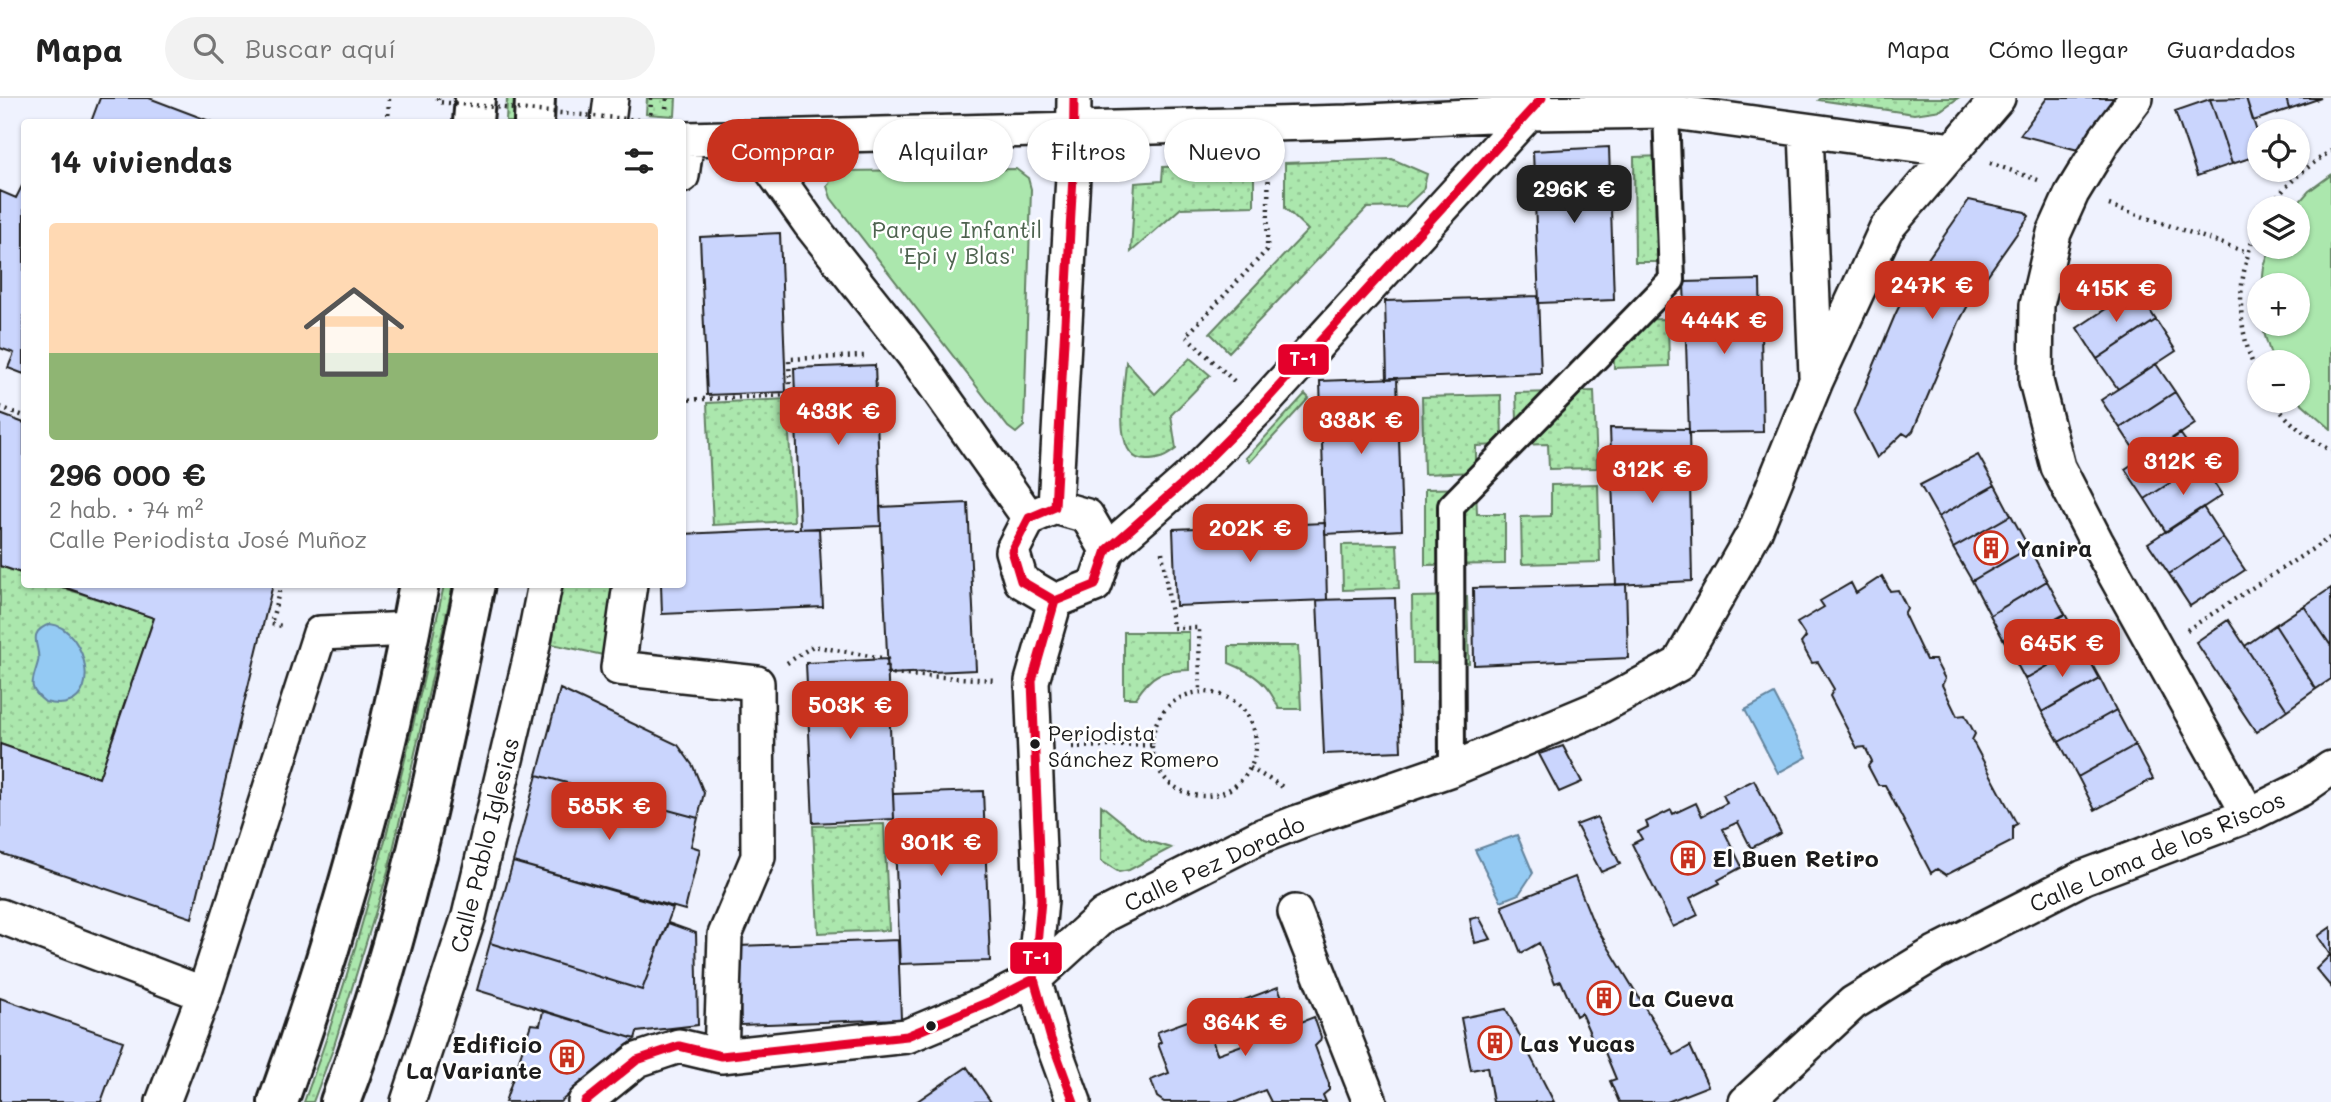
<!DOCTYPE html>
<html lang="es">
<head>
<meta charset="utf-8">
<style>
	:root { --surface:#fff; --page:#f2f2f2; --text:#222; --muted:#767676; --line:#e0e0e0; --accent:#c8321e }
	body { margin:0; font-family:Mali,sans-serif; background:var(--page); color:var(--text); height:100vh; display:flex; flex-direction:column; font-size:26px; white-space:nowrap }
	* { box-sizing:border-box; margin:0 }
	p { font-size:23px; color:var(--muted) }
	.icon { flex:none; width:38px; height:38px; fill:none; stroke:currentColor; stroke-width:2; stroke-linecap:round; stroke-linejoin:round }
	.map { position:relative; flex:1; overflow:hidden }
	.sheet { position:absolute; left:21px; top:21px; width:665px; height:469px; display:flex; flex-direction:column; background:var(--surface); border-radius:7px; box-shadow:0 2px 5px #0004 }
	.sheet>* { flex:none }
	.top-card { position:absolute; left:707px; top:21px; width:665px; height:63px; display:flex; gap:14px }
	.fabs { position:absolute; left:2247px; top:21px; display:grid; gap:14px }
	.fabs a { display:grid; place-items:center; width:63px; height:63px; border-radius:50%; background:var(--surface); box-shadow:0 2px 5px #0004; font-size:35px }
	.price { position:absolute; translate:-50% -60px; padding:0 16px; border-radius:14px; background:var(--accent); color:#fff; font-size:23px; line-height:46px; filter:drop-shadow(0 2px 4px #0008) }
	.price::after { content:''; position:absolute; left:50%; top:42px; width:21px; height:16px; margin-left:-10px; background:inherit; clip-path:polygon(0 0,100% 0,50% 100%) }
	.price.on { background:#222; color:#fff }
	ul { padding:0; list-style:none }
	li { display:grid; align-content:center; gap:14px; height:371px; padding:0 28px }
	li+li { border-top:2px solid var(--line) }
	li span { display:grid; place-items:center; height:217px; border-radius:7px; color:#555 }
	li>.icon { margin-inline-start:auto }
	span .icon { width:126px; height:126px; fill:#fffc; stroke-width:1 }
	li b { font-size:30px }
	h2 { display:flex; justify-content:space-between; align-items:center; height:84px; padding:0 28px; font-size:30px }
	.chip { padding:0 24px; border-radius:32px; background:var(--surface); box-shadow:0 2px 5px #0004; font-size:24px; line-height:63px }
	.chip.on { background:var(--accent); color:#fff }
	header { display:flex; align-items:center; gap:42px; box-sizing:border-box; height:98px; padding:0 35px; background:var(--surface); border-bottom:2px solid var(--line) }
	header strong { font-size:33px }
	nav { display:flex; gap:38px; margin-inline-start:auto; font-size:24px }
	.search { width:490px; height:63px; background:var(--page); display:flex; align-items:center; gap:18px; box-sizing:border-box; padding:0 24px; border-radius:38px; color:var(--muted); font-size:26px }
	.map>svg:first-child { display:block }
	.grass { fill:url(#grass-dots); stroke:#648264; stroke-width:2 }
	.park { fill:#abe7ad; stroke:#648264; stroke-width:2 }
	.water { fill:#94caf3; stroke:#64849d; stroke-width:2 }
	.building { fill:#cad5fd; stroke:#1c1c1c; stroke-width:2 }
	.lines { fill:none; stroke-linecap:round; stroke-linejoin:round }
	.pedestrian-casing { stroke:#1c1c1c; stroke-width:30 }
	.minor-casing { stroke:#1c1c1c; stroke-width:38 }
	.primary-casing { stroke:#1c1c1c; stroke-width:44 }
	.path { stroke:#1c1c1c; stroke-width:4.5; stroke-dasharray:2 5; stroke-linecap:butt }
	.pedestrian { stroke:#fff; stroke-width:24 }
	.minor { stroke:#fff; stroke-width:33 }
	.primary { stroke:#fff; stroke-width:38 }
	.path-bridge { stroke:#1c1c1c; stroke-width:4.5; stroke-dasharray:2 5; stroke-linecap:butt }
	.bus-1-casing { stroke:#fff; stroke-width:14 }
	.bus-1 { stroke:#e4002b; stroke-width:9 }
	.bus-dot { fill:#1c1c1c; stroke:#fff; stroke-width:2.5 }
	.labels { text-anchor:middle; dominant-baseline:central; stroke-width:5; stroke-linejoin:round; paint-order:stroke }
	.bus-label { font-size:21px; fill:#1c1c1c; stroke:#fff; text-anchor:start }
	.park-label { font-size:23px; fill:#4e634f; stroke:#fff }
	.poi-label { font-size:23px; font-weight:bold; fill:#1c1c1c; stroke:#fff; text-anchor:start }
	.street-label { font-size:23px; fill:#1c1c1c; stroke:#fff }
	.line-badge { stroke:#fff; stroke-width:2.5 }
	.badge-label { font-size:19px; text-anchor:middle; font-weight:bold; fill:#fff }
</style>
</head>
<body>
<header>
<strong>Mapa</strong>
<div class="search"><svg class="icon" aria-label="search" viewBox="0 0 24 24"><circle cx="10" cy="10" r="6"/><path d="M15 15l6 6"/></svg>Buscar aquí</div>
<nav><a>Mapa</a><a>Cómo llegar</a><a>Guardados</a></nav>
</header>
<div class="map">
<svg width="2331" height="1004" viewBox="0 0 2331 1004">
	<defs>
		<pattern id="grass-dots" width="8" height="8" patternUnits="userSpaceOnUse" patternTransform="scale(1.75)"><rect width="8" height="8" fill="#abe7ad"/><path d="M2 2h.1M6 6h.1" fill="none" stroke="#93c694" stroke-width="1.8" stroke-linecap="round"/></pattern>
	</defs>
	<rect width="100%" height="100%" fill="#eff2fe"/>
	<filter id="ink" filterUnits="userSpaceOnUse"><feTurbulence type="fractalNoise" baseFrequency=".0143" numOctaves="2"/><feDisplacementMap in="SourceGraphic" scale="14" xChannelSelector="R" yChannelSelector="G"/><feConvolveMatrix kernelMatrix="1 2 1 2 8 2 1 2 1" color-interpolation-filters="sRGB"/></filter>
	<g filter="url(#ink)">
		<path class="grass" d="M 507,0 L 515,0 L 513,24 L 506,24 Z
			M 647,0 L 676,0 L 675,18 L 646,16 Z
			M 1821,0 L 1958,0 L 1941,12 L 1914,16 L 1819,2 Z
			M 1663,58 L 1664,164 L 1635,164 L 1634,59 Z
			M 1392,61 L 1427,76 L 1423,92 L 1405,109 L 1367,110 L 1229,254 L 1210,235 L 1308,132 L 1285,110 L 1285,65 Z
			M 1254,65 L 1254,108 L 1181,110 L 1131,154 L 1135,85 L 1162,83 L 1163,69 Z
			M 1668,221 L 1669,268 L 1614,270 L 1613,222 Z
			M 1190,260 L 1210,277 L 1171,317 L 1176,351 C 1166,359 1159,362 1146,362 C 1110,362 1125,287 1126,264 L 1155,296 Z
			M 1594,293 L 1597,370 L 1549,371 L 1548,346 L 1518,347 L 1516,295 Z
			M 1305,296 L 1309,300 L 1250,364 L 1246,360 Z
			M 1501,297 L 1502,347 L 1476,348 L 1476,374 L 1424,376 L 1422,299 Z
			M 787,301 L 794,423 L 713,427 L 707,305 Z
			M 1598,386 L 1600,464 L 1522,466 L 1521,419 L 1551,418 L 1551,387 Z
			M 1476,390 L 1477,416 L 1505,416 L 1505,466 L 1425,467 L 1425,391 Z
			M 1397,446 L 1399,490 L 1343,492 L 1342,447 Z
			M 0,468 L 24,476 L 24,486 L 55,487 L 154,520 L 99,680 L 0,646 Z
			M 444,487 L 453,487 L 388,774 L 333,951 L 313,1004 L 304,1004 C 366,836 407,662 444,487 Z
			M 560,487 L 612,487 L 603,557 L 552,546 Z
			M 1467,498 L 1469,565 L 1413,565 L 1412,499 Z
			M 1124,534 L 1189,534 L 1189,572 C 1160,573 1152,575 1136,600 L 1124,600 Z
			M 1229,548 L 1298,548 L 1301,611 L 1279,611 C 1269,586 1254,575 1229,565 Z
			M 1101,707 L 1144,742 L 1171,750 L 1129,772 L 1119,774 L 1101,763 Z
			M 884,726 L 889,832 L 818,835 L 813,728 Z"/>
		<path class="park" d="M 1016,71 L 1028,80 L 1031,91 L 1024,328 L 1016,335 L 1008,329 L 831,100 L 827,88 L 834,76 L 841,73 Z
			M 2331,77 L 2331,331 L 2298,302 L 2298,264 L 2273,264 L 2262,228 L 2262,226 L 2298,226 L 2298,187 L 2262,187 L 2264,169 L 2271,149 L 2298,149 L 2298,110 L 2294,110 L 2309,93 Z"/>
		<path class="water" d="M 50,526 C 88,529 108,620 45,604 C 26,589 33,583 38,564 C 42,550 24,535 50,526 Z
			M 1774,596 L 1807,659 L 1778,675 L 1745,612 Z
			M 1517,737 L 1533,775 L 1519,796 L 1501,803 L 1475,752 Z"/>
		<path class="building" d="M 100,0 L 149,0 L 212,24 L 91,24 Z
			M 2047,0 L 2122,0 L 2082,53 L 2020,37 Z
			M 2246,0 L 2286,0 L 2289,11 L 2253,23 Z
			M 2246,0 L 2259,40 L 2259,57 L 2232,66 L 2210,1 Z
			M 2286,0 L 2321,0 L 2289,11 Z
			M 2210,1 L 2232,66 L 2197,78 L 2175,13 Z
			M 1609,49 L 1614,202 L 1539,205 L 1533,53 Z
			M 22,88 L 24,89 L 24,276 L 8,270 L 14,255 L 0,250 L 0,93 L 16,100 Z
			M 1969,102 L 2025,114 L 2029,118 L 1973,198 L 1959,224 L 1913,333 L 1908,338 L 1903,335 L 1877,360 L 1854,315 L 1895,217 L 1909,188 Z
			M 780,135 L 786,294 L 707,297 L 700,139 Z
			M 1760,182 L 1763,334 L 1689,335 L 1684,184 Z
			M 2136,191 L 2156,222 L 2097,261 L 2077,230 Z
			M 1538,198 L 1541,275 L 1387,281 L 1385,203 Z
			M 2156,222 L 2176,253 L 2118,291 L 2097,261 Z
			M 2156,266 L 2175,294 L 2120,330 L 2101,302 Z
			M 875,267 L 881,428 L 800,431 L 794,270 Z
			M 1397,280 L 1402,432 L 1325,436 L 1320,283 Z
			M 2175,294 L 2195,326 L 2141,362 L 2120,330 Z
			M 0,316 L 24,325 L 24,476 L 0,468 Z
			M 1610,330 L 1689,331 L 1692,483 L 1616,487 Z
			M 2180,335 L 2201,365 L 2145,401 L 2125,371 Z
			M 1978,357 L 1995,387 L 1938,419 L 1920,387 Z
			M 2201,365 L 2222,397 L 2166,434 L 2145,401 Z
			M 1995,387 L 2011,417 L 1953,450 L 1938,419 Z
			M 968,405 L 976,572 L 888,576 L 880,409 Z
			M 2203,409 L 2223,440 L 2169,476 L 2148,445 Z
			M 2011,417 L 2029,450 L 1972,483 L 1953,450 Z
			M 1325,425 L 1327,502 L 1176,508 L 1173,431 Z
			M 819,430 L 823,509 L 662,516 L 661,486 L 682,486 L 682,436 Z
			M 2223,440 L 2245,472 L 2190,508 L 2169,476 Z
			M 2029,450 L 2047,483 L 1990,517 L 1972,483 Z
			M 1882,478 L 1890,493 L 1898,492 L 1907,510 L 1904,516 L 1926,562 L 1935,562 L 1945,581 L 1942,587 L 1957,618 L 1965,617 L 1975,636 L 1972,642 L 2017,726 L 2013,728 L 2013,743 L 1946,777 L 1937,771 L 1931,775 L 1885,687 L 1878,687 L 1868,668 L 1872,663 L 1865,649 L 1857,650 L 1830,598 L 1834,591 L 1818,564 L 1812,565 L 1801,545 L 1806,539 L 1797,525 L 1824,509 L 1820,503 L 1851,485 L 1856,495 Z
			M 2047,483 L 2065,516 L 2007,548 L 1990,517 Z
			M 55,486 L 273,486 L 192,820 L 0,755 L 0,646 L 99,680 L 154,520 Z
			M 1626,486 L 1628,560 L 1474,567 L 1473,490 Z
			M 2331,490 L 2331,548 L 2304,508 Z
			M 1395,500 L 1401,653 L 1324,656 L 1317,502 Z
			M 2304,508 L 2331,548 L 2331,581 L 2316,591 L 2275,527 Z
			M 2065,516 L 2082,548 L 2025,581 L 2007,548 Z
			M 2228,522 L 2287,612 L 2256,634 L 2196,544 Z
			M 2275,527 L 2316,591 L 2287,612 L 2245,548 Z
			M 2082,548 L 2100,581 L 2042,614 L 2025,581 Z
			M 887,561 L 894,721 L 813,725 L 806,565 Z
			M 2100,581 L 2116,612 L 2059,644 L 2042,614 Z
			M 560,591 L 678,647 L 693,668 L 704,695 L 698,720 L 537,677 Z
			M 2116,612 L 2135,647 L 2078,679 L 2059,644 Z
			M 2135,647 L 2153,681 L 2095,712 L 2078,679 Z
			M 1563,648 L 1582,684 L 1559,694 L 1539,656 Z
			M 537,677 L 698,720 L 691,748 L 700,751 L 685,812 L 513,764 Z
			M 1754,682 L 1781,735 L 1751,750 L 1738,724 L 1723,731 L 1742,769 L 1718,782 L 1720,785 L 1690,800 L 1698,817 L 1673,829 L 1632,746 L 1642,741 L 1638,734 L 1648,729 L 1646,724 L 1671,712 L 1673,716 L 1696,705 L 1702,718 L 1727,705 L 1723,697 Z
			M 983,693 L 990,863 L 900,866 L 893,696 Z
			M 1597,719 L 1620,766 L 1601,774 L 1576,727 Z
			M 513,764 L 673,810 L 642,892 L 490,845 Z
			M 1575,779 L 1593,824 L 1674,957 L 1690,948 L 1708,988 L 1667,1004 L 1619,1004 L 1610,983 L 1616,981 L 1602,947 L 1596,949 L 1581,915 L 1576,918 L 1561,883 L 1555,885 L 1539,845 L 1521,855 L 1502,808 Z
			M 1479,819 L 1491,841 L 1475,845 L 1470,821 Z
			M 668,825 L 696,835 L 698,927 L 637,934 L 635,941 L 477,892 L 490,845 L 642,892 Z
			M 2331,829 L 2331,889 L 2316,871 L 2330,857 L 2318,838 Z
			M 898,842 L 901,921 L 741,927 L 738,848 Z
			M 1278,889 L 1282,899 L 1286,898 L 1296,926 L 1314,919 L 1321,939 L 1320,943 L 1315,948 L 1329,986 L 1329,992 L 1323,997 L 1326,1004 L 1271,1004 L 1265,992 L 1236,1004 L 1164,1004 L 1157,999 L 1151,982 L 1169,975 L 1158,946 L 1161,944 L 1157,934 L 1204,917 L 1217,956 L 1248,945 L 1233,906 Z
			M 0,900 L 123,943 L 101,1004 L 0,1004 Z
			M 1506,911 L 1554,1004 L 1493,1004 L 1487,969 L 1471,972 L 1461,920 Z
			M 543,913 L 635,941 L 560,1004 L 505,1004 L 531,926 L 540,927 Z
			M 967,969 L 991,1004 L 916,1004 Z"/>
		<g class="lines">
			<defs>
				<path id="pedestrian" d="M 1452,671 L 1451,408 L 1672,182 L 1666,13"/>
				<path id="minor" d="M 2136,0 L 2105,41 L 2072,95 L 2054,135 L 2037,207 L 2036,283 L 2058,369 L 2096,443 L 2249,717
					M 608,24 L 611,0
					M 1806,34 L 1816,277
					M 749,40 L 810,126 L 913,256 L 1029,420
					M 682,78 L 687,41 L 1348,24 L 1529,15 L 1666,13 L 1953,52
					M 1055,409 L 1073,78 L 1074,0
					M 1055,409 L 1087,418 L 1107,452 L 1095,487 L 1055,503 L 1021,483 L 1012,453 L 1029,420 Z
					M 1107,452 L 1190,379 L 1261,308 L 1537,6
					M 630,486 L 618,570 L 757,585 L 758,759 L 725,837 L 721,958
					M 1055,503 L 1032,583 L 1041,802 L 1034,881 L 1051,941 L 1074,1004
					M 1295,814 L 1370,1004
					M 0,818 L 204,896
					M 163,1004 L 204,896 L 320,535 L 411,531
					M 408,1004 L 469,818 L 532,552 L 545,486
					M 585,1004 L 637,962 L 679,948 L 721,958 L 907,938 L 991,903 L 1034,881 L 1104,817 L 1259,739 L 1298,724 L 1452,671 L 1596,611 L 1679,566 L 1755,433 L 1816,283 L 1886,131 L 1998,0
					M 1746,1004 L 1853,905 L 1935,855 L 2084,779 L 2249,717 L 2301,691 L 2331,670"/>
				<path id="primary" d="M 473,24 L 475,0
					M 534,24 L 535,0
					M 278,1004 C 338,836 387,662 419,486
					M 340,1004 C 404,838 439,661 475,486"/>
			</defs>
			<use href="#pedestrian" class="pedestrian-casing"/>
			<use href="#minor" class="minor-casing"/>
			<use href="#primary" class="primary-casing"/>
			<path class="path" d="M 666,10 L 667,0
				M 388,24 L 389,0
				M 1990,65 L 2038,82
				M 2109,107 L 2247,154
				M 2269,110 C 2286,86 2306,69 2331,53
				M 2259,125 C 2236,181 2234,225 2259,281
				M 1234,283 L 1186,238 L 1267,152 L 1269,62
				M 682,302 L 790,297 L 789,261 L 864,258
				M 2273,303 C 2288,325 2308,339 2331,353
				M 0,309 L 24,318
				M 1162,454 L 1173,530 L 1199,530 L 1200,594
				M 281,486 L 271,526 L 282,528
				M 2187,532 L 2331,439
				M 787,565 L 813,548 L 887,561 L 888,576 L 995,582
				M1152 646a52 52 0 1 1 104 0a52 52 0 1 1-104 0Z
				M 1072,649 L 1151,647
				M 1250,670 L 1283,689"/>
			<use href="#pedestrian" class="pedestrian"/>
			<use href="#minor" class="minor"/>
			<use href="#primary" class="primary"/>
			<path class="path-bridge" d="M 438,0 L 438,4 L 650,23 L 651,0"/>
			<defs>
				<path id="bus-1" d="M 1055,503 L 1095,487 L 1107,452 L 1190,379 L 1261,308 L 1542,0
					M 1055,503 L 1021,483 L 1012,453 L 1029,420 L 1055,409 L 1073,78 L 1074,0
					M 1055,503 L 1032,583 L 1041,802 L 1034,881 L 1051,941 L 1074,1004
					M 585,1004 L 637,962 L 679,948 L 721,958 L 907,938 L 991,903 L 1034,881"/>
			</defs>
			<use href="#bus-1" class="bus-1-casing"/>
			<use href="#bus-1" class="bus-1"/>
		</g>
	</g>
	<defs>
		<symbol id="building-ring" viewBox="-11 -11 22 22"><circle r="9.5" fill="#fff" stroke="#c8321e" stroke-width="1.5"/><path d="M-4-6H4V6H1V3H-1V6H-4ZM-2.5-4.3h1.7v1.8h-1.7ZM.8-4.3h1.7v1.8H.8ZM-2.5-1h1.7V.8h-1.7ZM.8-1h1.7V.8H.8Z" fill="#c8321e"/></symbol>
	</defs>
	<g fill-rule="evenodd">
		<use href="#building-ring" x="1972" y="431" width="38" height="38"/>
		<use href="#building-ring" x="1669" y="741" width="38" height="38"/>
		<use href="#building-ring" x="1585" y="881" width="38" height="38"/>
		<use href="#building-ring" x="1476" y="926" width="38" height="38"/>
		<use href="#building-ring" x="548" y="940" width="38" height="38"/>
	</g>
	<g class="bus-dot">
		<circle cx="1035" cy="646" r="6"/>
		<circle cx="931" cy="928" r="6"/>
	</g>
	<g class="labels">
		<g class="bus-label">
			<text x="1048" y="634">Periodista<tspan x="1048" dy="26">Sánchez Romero</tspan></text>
		</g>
		<g class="park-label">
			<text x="957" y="131">Parque Infantil<tspan x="957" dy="26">'Epi y Blas'</tspan></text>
		</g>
		<g class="poi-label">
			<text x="2016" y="450">Yanira</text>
			<text x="1712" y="760">El Buen Retiro</text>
			<text x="1628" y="900">La Cueva</text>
			<text x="1520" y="945">Las Yucas</text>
			<text x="542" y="946" text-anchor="end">Edificio<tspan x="542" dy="26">La Variante</tspan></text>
		</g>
		<g class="street-label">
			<text transform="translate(484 747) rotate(-76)">Calle Pablo Iglesias</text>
			<text transform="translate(2157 753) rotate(-23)">Calle Loma de los Riscos</text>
			<text transform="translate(1214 765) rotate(-25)">Calle Pez Dorado</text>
		</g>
	</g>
	<g class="line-badge">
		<rect x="1277" y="245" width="53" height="33" rx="7" fill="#e4002b"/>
		<rect x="1009" y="843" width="54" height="34" rx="7" fill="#e4002b"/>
	</g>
	<g class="badge-label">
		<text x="1303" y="268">T-1</text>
		<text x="1036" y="867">T-1</text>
	</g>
</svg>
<div class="fabs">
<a><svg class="icon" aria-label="locate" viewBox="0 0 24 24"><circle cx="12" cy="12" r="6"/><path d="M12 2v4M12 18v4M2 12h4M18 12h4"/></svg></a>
<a><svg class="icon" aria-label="layers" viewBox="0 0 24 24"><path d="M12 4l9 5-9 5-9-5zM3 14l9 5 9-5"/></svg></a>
<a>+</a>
<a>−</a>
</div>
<b class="price on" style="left:1574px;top:127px">296K €</b>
<b class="price" style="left:1932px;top:223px">247K €</b>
<b class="price" style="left:2116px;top:226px">415K €</b>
<b class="price" style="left:1724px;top:258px">444K €</b>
<b class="price" style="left:838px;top:349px">433K €</b>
<b class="price" style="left:1361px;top:358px">338K €</b>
<b class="price" style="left:2183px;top:399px">312K €</b>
<b class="price" style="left:1652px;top:407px">312K €</b>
<b class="price" style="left:1250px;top:466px">202K €</b>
<b class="price" style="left:2062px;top:581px">645K €</b>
<b class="price" style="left:850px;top:643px">503K €</b>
<b class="price" style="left:609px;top:744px">585K €</b>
<b class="price" style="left:941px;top:780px">301K €</b>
<b class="price" style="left:1245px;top:960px">364K €</b>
<div class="top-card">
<a class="chip on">Comprar</a>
<a class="chip">Alquilar</a>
<a class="chip">Filtros</a>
<a class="chip">Nuevo</a>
</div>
<section class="sheet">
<h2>14 viviendas<svg class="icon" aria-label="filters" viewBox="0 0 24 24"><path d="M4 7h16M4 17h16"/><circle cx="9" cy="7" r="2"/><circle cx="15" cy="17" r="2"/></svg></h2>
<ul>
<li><span style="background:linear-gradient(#ffd9b3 60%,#8fb573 0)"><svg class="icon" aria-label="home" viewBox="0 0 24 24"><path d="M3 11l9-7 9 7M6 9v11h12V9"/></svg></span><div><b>296 000 €</b><p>2 hab. · 74 m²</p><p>Calle Periodista José Muñoz</p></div></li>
</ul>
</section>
</div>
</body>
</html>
